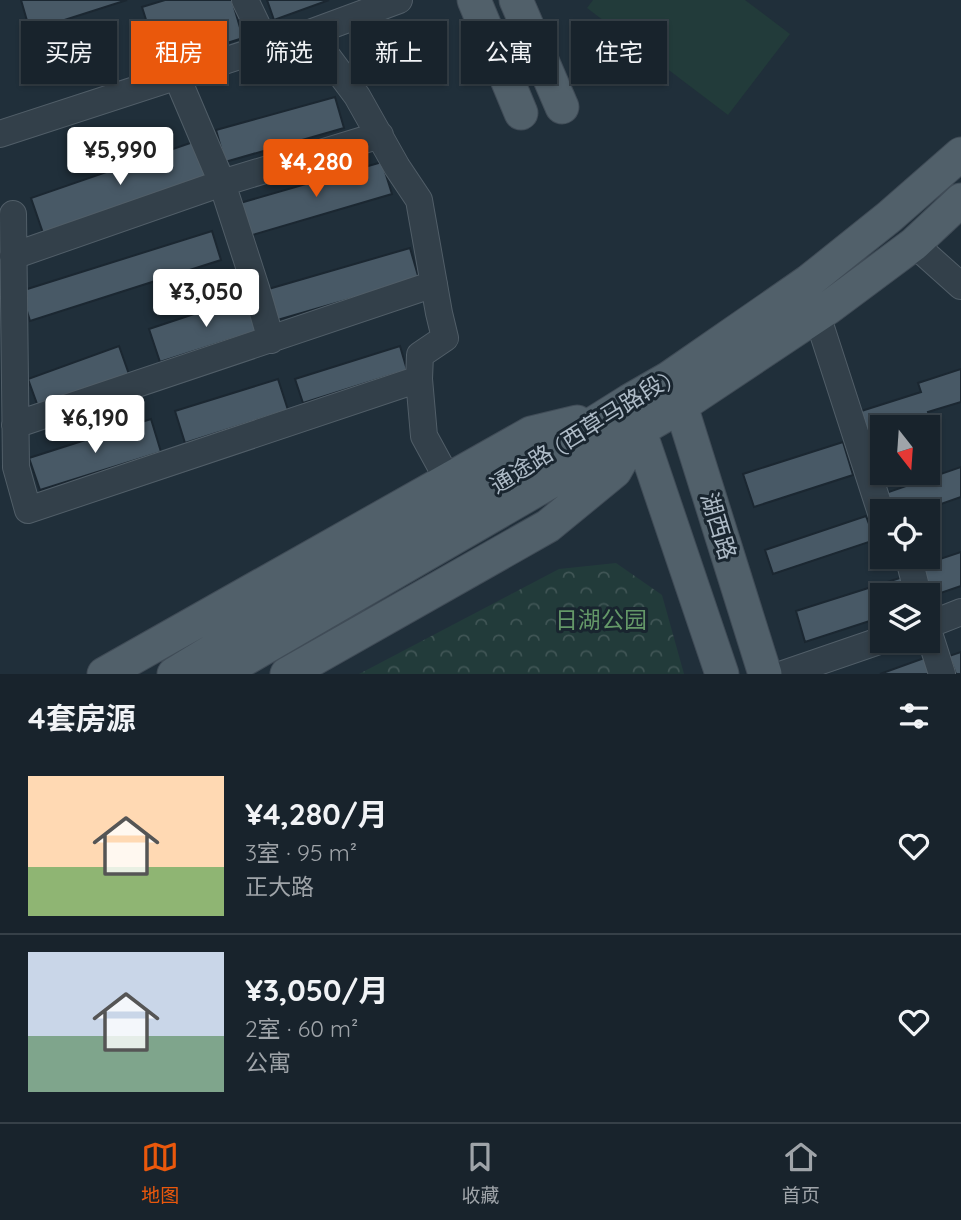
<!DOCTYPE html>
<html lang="zh">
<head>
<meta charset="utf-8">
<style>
	:root { --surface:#18232c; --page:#252f38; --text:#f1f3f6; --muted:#9fa4a9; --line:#364048; --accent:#ea580c }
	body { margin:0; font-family:Quicksand,"Noto Sans SC",sans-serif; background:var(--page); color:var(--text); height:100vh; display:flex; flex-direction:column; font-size:26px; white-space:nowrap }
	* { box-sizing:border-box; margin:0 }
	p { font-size:23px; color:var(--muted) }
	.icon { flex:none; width:38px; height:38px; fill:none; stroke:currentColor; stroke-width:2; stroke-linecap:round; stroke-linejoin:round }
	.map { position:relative; height:674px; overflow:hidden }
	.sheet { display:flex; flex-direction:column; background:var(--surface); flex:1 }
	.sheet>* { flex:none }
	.hud { position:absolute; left:21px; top:21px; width:920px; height:63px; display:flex; gap:14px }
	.needle { width:46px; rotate:163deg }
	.fabs { position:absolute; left:870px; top:415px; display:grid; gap:14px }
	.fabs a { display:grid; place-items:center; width:70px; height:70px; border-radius:0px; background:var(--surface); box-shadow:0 2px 5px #0004,0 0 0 2px var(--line); font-size:35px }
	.price { position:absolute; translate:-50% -60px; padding:0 16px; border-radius:7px; background:#fff; color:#222; font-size:23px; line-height:46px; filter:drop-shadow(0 2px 4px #0008) }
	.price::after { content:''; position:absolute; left:50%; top:42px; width:21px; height:16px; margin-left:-10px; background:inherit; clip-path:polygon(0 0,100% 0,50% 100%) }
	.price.selected { background:var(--accent); color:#fff }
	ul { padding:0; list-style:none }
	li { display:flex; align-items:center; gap:21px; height:175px; padding:0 28px }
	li+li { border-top:2px solid var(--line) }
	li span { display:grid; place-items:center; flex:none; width:196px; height:140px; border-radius:0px; color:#555 }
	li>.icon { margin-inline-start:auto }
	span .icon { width:84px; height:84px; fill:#fffc; stroke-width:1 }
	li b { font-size:30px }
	h2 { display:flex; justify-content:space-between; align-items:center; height:84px; padding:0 28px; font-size:30px }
	.tag { padding:0 24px; border-radius:0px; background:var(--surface); box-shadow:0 2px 5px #0004,0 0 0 2px var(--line); font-size:24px; line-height:63px }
	.tag.selected { background:var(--accent); color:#fff }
	.dock { display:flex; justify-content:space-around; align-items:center; height:98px; border-top:2px solid var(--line); background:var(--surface); font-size:19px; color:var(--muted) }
	.dock a { display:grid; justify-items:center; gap:4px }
	.dock .selected { color:var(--accent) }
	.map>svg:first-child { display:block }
	.park { fill:url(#park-crowns) }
	.pitch { fill:#223b3a }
	.building { fill:#485966; stroke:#1b2731; stroke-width:2 }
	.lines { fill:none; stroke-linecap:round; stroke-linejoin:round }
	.minor-casing { stroke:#515e68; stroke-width:28 }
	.major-casing { stroke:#404c57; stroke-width:35 }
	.minor { stroke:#33404a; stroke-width:26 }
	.major { stroke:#51606a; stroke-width:33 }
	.labels { text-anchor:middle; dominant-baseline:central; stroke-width:6; stroke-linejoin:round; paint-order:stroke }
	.street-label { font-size:23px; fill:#aebbc7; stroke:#19252f }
	.park-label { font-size:23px; fill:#649868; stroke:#19252f }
</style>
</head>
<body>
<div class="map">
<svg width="961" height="674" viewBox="0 0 961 674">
	<defs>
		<pattern id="park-crowns" width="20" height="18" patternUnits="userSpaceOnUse" patternTransform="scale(1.75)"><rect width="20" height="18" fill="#223b3a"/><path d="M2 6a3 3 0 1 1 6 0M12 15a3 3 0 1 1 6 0" fill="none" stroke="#405555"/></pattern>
	</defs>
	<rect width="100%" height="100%" fill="#202f3a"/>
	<path class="park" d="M 616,563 L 662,595 L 684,674 L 359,674 L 559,569 Z"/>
	<path class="pitch" d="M 593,0 L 745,0 L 790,34 L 728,115 L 587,8 Z"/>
	<path class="building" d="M 21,0 L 127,0 L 30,31 Z
		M 165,0 L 232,0 L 243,38 L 160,64 L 142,7 Z
		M 267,0 L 329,0 L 274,20 Z
		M 335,97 L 344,128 L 225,162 L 216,130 Z
		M 196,141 L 208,176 L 43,233 L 31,198 Z
		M 382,162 L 392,194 L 249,236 L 240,203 Z
		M 212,231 L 221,260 L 30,321 L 21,291 Z
		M 410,248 L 419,279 L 274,321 L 265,290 Z
		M 251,295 L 262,329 L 160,362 L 149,329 Z
		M 119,346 L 131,380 L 40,412 L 28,379 Z
		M 400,346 L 407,370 L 303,403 L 295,379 Z
		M 961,369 L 961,402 L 928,412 L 931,423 L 919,427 L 882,427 L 882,439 L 865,445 L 855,413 L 921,392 L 918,383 Z
		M 278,379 L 288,410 L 185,443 L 175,411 Z
		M 151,419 L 161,452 L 40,490 L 29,458 Z
		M 843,442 L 853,475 L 754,507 L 743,474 Z
		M 961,467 L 961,497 L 921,511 L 882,511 L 877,496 Z
		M 866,516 L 875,540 L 773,574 L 765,550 Z
		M 961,552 L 961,586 L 929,597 L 919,566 Z
		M 903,577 L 908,595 L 882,595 L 882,617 L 805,642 L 796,611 Z
		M 961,652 L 961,674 L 956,674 L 949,656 Z
		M 927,657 L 933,674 L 880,674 Z"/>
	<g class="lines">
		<defs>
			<path id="minor" d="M 245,0 L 267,46
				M 177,77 L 222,183 L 256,288 L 271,340
				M 0,134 L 310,33 L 399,0
				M 13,214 L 16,467 L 28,510 L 419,379 L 420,355 L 445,338 L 439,313 L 419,200 L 397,167 L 357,96 L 310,33
				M 914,244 L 961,286
				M 13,256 L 222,183 L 380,135
				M 817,315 L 882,516
				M 419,379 L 424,436 L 448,480
				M 15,425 L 434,284
				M 906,556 L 909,559 L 918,595
				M 928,625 L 961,612
				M 928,630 L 942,674
				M 783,674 L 882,640"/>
			<path id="major" d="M 474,0 L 521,113
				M 516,0 L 562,107
				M 673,387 L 681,406 L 765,674
				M 635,417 L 722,674
				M 104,674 L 531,433 L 577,422
				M 174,674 L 306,594 L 460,507 L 629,401 L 669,378 L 809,281 L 889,217 L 961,154
				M 219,674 L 681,406 L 828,308 L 914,244 L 961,200
				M 287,674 L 548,526 L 615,471 L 637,432"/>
		</defs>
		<use href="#minor" class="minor-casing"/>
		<use href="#major" class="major-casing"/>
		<use href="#minor" class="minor"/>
		<use href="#major" class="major"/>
	</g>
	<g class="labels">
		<g class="street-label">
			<text transform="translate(580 432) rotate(-32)">通途路 (西草马路段)</text>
			<text transform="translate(719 526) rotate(73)">湖西路</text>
		</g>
		<g class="park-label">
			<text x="601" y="619">日湖公园</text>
		</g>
	</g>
</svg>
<div class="fabs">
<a><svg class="needle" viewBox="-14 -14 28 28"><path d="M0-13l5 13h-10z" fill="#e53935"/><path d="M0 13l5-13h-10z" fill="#9fa4a9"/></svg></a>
<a><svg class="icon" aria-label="locate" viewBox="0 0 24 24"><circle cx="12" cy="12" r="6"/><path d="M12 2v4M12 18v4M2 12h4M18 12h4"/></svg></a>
<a><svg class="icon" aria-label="layers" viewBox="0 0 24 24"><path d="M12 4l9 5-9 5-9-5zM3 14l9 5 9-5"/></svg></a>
</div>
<b class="price" style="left:120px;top:187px">¥5,990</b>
<b class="price selected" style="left:316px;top:199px">¥4,280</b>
<b class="price" style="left:206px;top:329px">¥3,050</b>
<b class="price" style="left:95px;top:455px">¥6,190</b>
<div class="hud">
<a class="tag">买房</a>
<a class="tag selected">租房</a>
<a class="tag">筛选</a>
<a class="tag">新上</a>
<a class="tag">公寓</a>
<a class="tag">住宅</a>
</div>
</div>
<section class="sheet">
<h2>4套房源<svg class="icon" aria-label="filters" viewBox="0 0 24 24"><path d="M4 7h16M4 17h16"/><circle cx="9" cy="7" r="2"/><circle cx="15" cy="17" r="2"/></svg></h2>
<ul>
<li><span style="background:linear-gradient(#ffd9b3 65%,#8fb573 0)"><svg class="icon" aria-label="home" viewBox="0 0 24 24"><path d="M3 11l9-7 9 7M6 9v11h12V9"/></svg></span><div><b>¥4,280/月</b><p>3室 · 95 m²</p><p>正大路</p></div><svg class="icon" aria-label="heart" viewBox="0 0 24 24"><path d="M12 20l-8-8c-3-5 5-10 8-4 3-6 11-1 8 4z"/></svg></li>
<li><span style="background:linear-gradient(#c9d6e8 60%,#7fa58c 0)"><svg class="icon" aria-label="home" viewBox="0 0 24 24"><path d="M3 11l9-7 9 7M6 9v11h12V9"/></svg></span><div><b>¥3,050/月</b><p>2室 · 60 m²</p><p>公寓</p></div><svg class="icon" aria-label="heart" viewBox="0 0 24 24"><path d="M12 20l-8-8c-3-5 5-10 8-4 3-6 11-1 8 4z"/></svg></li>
</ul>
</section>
<nav class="dock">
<a class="selected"><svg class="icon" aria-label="map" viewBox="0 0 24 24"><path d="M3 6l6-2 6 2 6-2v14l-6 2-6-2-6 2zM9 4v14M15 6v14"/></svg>地图</a>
<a><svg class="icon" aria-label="saved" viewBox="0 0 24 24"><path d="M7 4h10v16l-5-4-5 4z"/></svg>收藏</a>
<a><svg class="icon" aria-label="home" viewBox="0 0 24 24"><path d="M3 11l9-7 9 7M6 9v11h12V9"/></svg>首页</a>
</nav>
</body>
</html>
